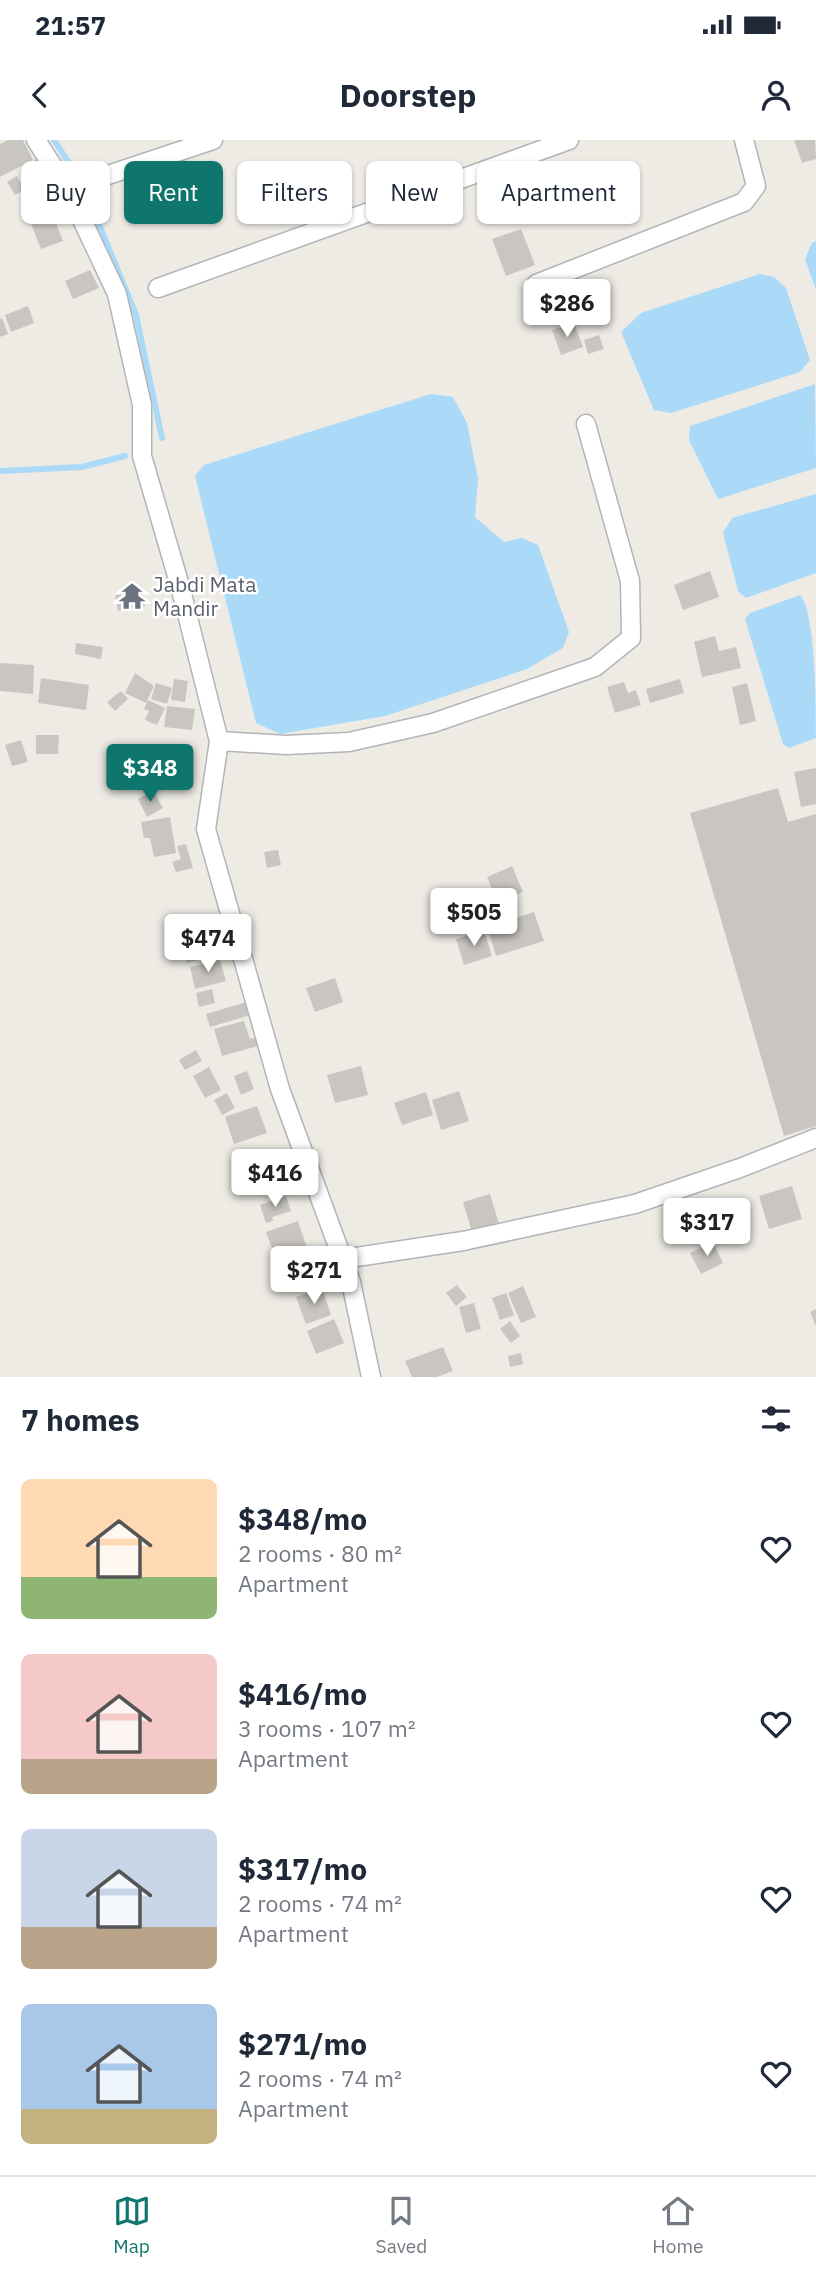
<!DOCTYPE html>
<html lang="en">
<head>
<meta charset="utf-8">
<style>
	:root { --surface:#fff; --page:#f2f2f3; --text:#1f2937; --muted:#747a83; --line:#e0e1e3; --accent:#0f766e }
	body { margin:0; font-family:"IBM Plex Sans",sans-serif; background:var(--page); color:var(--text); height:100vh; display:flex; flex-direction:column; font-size:26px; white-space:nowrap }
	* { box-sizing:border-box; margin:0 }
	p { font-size:23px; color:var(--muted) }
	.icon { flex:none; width:38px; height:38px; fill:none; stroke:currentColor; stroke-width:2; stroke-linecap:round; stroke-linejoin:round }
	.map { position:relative; height:1237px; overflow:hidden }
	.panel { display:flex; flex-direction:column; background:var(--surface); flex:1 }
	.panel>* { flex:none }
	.guide { position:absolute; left:21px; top:21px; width:775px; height:63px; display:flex; gap:14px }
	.price { position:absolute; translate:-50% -60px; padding:0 16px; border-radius:7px; background:#fff; color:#222; font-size:23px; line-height:46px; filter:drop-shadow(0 2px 4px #0008) }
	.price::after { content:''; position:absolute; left:50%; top:42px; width:21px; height:16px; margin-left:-10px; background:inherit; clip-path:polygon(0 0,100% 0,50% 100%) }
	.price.selected { background:var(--accent); color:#fff }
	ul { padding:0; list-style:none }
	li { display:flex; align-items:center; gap:21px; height:175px; padding:0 21px }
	li span { display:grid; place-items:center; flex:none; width:196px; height:140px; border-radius:10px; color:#555 }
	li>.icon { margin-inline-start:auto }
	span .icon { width:84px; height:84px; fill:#fffc; stroke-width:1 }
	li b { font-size:30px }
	h2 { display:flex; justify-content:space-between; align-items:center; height:84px; padding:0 21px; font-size:30px }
	.tag { padding:0 24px; border-radius:10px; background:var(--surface); box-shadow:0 2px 5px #0004; font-size:24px; line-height:63px }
	.tag.selected { background:var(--accent); color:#fff }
	.status { display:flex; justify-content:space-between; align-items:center; height:49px; padding:0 35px; background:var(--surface); direction:ltr }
	.status svg { height:19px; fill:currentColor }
	header { display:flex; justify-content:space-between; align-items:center; height:91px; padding:0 21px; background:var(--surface); font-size:32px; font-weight:800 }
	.menu { display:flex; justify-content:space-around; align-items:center; height:98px; border-top:2px solid var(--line); background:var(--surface); font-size:19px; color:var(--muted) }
	.menu a { display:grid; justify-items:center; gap:4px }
	.menu .selected { color:var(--accent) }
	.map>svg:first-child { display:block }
	.water { fill:#aadaf8 }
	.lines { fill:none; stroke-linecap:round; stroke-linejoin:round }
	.stream { stroke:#aadaf8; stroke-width:6 }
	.building { fill:#c9c6c1 }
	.minor-casing { stroke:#b1b5b8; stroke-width:21 }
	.minor { stroke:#fff; stroke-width:18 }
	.labels { text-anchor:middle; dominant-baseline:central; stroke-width:5; stroke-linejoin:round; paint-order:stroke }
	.worship-label { font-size:21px; fill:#5b616d; stroke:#fff; text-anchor:start }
</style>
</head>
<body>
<div class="status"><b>21:57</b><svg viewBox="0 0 49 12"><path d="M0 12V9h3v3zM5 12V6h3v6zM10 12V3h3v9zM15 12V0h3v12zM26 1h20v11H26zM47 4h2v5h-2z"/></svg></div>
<header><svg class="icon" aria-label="back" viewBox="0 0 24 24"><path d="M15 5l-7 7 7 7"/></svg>Doorstep<svg class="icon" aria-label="person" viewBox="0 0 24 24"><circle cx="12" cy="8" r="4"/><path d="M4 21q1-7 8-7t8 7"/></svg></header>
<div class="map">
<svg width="816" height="1237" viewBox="0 0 816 1237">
	<rect width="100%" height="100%" fill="#edebe4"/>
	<path class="water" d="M 816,101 L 816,150 L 805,119 L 812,103 Z
		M 760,134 L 774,137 L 786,148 L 810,220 L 800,232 L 671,273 L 654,270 L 621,192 L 641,173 Z
		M 815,244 L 816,328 L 718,359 L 689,300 L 690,286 Z
		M 431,254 L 453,257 L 467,283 L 478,339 L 475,377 L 504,402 L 522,398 L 538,405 L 569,492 L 563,508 L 527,529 L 385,576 L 280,594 L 256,583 L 195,336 L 204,325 Z
		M 816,354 L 816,433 L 746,458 L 738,451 L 723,393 L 732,378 Z
		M 800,455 C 816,473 816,567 816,598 L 789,608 L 783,604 L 745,479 L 750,473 Z"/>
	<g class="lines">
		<path class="stream" d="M 54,0 L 83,45 L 136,175 L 162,298
			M 0,331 L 82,327 L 125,316"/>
	</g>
	<path class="building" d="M 8,0 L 23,0 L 33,20 L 0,37 L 0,4 Z
		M 794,0 L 815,0 L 816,19 L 802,23 Z
		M 40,16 L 55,36 L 44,45 L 29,24 Z
		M 17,36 L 25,50 L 15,55 L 7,42 Z
		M 58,52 L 66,66 L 48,75 L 41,61 Z
		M 53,75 L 63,101 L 41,109 L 31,84 Z
		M 521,89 L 535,125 L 506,136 L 492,99 Z
		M 90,130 L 99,148 L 73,159 L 65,141 Z
		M 28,166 L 34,183 L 11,192 L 5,175 Z
		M 2,178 L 8,194 L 0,197 L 0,179 Z
		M 574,183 L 583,207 L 561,215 L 552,190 Z
		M 599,195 L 604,209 L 588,214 L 584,200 Z
		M 710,431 L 719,457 L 683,470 L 674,445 Z
		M 142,450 L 145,466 L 118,471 L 115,455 Z
		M 715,496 L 719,511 L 736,507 L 741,528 L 702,537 L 694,502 Z
		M 76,503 L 103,507 L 101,519 L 75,514 Z
		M 0,523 L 34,525 L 33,554 L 0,551 Z
		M 135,533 L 154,546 L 146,563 L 125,553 Z
		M 41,538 L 89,545 L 86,570 L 38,563 Z
		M 174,539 L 188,541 L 185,562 L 171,560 Z
		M 680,539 L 684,553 L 650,563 L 646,549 Z
		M 624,542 L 628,553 L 636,550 L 641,565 L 615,573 L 607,547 Z
		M 156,543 L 172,548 L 167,564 L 151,559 Z
		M 747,543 L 756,581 L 740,585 L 732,547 Z
		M 121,551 L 128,559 L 115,571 L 107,562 Z
		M 148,560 L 165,568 L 157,585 L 145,580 L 149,571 L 144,569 Z
		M 167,566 L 195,569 L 192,590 L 164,587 Z
		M 36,595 L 59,595 L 58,614 L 36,614 Z
		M 21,600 L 28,622 L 12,626 L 5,605 Z
		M 148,628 L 155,648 L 147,651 L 139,632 Z
		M 816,628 L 816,664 L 801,667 L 794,632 Z
		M 778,648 L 788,682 L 816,674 L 816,986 L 784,996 L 690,673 Z
		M 153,651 L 163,668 L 147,677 L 138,659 Z
		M 170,677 L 176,713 L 154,717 L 150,698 L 144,698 L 141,682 Z
		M 186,704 L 193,728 L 176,732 L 172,722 L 181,719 L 177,706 Z
		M 278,710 L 281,725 L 267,728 L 264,712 Z
		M 512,726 L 523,752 L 498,763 L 487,737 Z
		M 534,772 L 544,801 L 496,816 L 487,787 Z
		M 484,790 L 492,816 L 464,825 L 456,799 Z
		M 216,802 L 219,814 L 187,823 L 183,810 Z
		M 220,820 L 226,841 L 195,849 L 190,827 Z
		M 335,838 L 343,862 L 315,872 L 306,848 Z
		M 212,849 L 215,863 L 199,867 L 196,853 Z
		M 250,861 L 254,874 L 210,887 L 206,874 Z
		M 244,881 L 250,899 L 259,897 L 261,905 L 222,916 L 214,889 Z
		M 196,910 L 202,921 L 185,930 L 179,920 Z
		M 361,926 L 368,955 L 335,963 L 327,935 Z
		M 209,927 L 221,950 L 205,958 L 193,936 Z
		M 247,931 L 254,949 L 241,955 L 234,936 Z
		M 459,951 L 469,981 L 441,990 L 432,960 Z
		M 426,952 L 433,975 L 402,985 L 394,963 Z
		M 227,953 L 235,968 L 222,975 L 214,960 Z
		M 257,966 L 267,993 L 234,1004 L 225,977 Z
		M 792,1046 L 802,1079 L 769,1089 L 759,1056 Z
		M 490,1054 L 500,1087 L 473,1095 L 463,1062 Z
		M 286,1056 L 291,1071 L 272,1077 L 273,1081 L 266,1083 L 260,1065 Z
		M 298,1081 L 307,1108 L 276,1119 L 266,1092 Z
		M 713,1102 L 723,1123 L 701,1134 L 690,1113 Z
		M 457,1145 L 467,1157 L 456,1166 L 446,1153 Z
		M 523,1146 L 536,1177 L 521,1183 L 508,1153 Z
		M 322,1148 L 331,1175 L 306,1184 L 296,1157 Z
		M 506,1153 L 514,1175 L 500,1180 L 492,1158 Z
		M 474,1163 L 481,1189 L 466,1193 L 459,1167 Z
		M 816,1169 L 816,1186 L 810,1172 Z
		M 334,1179 L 344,1203 L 316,1214 L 307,1191 Z
		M 510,1181 L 520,1196 L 511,1203 L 500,1189 Z
		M 443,1207 L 453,1231 L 437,1237 L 412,1237 L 405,1221 Z
		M 521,1213 L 523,1224 L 510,1227 L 508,1216 Z"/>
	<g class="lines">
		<defs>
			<path id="minor" d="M 36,0 L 68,50 L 117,154 L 142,265 L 142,316 L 180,446 L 219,601 L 206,689 L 280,949 L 351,1142 L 371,1237
				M 108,35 L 213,0
				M 536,144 L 744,62 L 756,46 L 744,0
				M 158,148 L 569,0
				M 219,601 L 286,605 L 349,602 L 433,583 L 595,527 L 631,498 L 630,441 L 586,284
				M 343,1119 L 463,1101 L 635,1064 L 740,1028 L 816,998"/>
		</defs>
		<use href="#minor" class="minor-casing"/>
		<use href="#minor" class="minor"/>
	</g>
	<defs>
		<symbol id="temple-bare" viewBox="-9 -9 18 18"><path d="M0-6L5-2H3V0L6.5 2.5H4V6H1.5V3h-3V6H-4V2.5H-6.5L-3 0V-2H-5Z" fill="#6b7280" stroke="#fff" stroke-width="2.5" paint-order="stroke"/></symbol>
	</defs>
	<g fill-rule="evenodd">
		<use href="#temple-bare" x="113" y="437" width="38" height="38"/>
	</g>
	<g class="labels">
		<g class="worship-label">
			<text x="153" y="444">Jabdi Mata<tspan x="153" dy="24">Mandir</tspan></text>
		</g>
	</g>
</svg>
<b class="price" style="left:567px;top:199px">$286</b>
<b class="price selected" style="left:150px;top:664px">$348</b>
<b class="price" style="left:474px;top:808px">$505</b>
<b class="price" style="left:208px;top:834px">$474</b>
<b class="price" style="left:275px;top:1069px">$416</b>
<b class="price" style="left:707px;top:1118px">$317</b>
<b class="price" style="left:314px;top:1166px">$271</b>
<div class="guide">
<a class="tag">Buy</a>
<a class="tag selected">Rent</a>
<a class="tag">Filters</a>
<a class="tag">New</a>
<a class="tag">Apartment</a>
</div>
</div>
<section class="panel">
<h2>7 homes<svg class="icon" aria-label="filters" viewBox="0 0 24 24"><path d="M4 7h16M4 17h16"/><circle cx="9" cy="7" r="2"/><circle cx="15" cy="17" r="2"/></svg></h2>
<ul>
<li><span style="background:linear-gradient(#ffd9b3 70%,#8fb573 0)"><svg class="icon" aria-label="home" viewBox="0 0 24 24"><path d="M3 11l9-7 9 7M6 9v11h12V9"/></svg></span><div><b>$348/mo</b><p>2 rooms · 80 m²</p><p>Apartment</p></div><svg class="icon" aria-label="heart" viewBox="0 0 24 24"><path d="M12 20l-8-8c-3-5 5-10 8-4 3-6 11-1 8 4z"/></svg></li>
<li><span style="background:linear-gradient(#f6c9c9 75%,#b9a48a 0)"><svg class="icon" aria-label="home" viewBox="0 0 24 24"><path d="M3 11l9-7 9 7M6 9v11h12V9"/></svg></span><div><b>$416/mo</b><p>3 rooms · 107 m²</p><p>Apartment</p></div><svg class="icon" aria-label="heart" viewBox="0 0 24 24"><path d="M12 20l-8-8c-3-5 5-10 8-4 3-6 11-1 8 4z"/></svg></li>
<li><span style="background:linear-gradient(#c9d6e8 70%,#b9a48a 0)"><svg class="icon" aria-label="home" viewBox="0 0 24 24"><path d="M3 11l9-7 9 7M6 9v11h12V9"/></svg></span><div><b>$317/mo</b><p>2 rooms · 74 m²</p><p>Apartment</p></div><svg class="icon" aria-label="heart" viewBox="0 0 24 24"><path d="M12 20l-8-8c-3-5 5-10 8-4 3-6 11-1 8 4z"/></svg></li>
<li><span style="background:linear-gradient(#a9c7e8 75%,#c2b280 0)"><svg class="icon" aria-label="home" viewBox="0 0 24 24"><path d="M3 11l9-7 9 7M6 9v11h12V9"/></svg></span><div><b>$271/mo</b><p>2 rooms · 74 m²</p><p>Apartment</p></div><svg class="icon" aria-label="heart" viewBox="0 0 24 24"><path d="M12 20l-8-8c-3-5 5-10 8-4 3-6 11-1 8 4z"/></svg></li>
</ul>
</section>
<nav class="menu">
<a class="selected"><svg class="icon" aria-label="map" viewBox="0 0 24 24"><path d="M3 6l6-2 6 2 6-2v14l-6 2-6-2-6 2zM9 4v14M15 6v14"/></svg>Map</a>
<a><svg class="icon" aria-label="saved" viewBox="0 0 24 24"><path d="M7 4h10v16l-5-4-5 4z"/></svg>Saved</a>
<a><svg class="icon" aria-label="home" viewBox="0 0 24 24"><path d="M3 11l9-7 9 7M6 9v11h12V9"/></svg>Home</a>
</nav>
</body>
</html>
